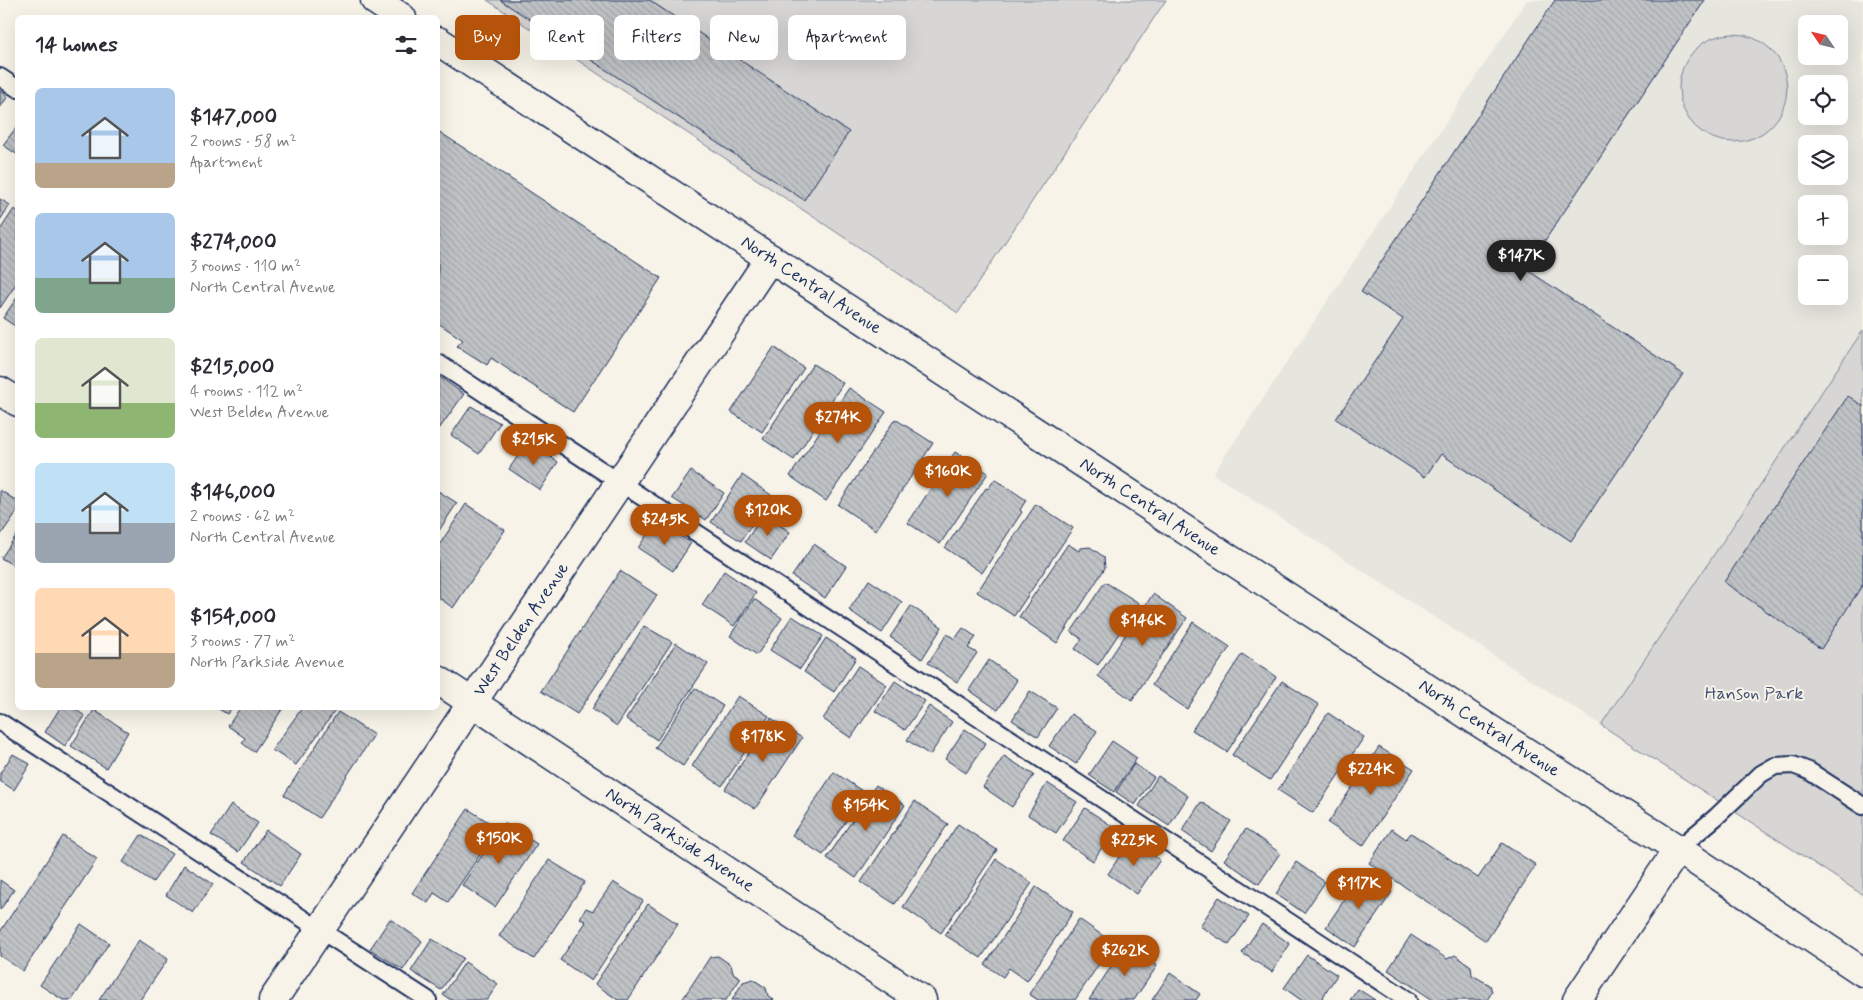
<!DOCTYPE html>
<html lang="en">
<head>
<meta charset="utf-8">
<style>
	:root { --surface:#fff; --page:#f2f2f3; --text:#2b2b33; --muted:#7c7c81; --accent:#b45309 }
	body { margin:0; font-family:Mynerve,sans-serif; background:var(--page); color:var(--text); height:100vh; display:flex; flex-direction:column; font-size:19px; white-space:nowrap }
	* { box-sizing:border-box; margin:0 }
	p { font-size:16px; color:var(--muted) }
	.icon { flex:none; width:28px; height:28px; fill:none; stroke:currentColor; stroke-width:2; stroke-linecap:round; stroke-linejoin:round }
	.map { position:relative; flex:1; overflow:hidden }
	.details { position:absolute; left:15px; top:15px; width:425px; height:695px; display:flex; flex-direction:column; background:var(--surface); border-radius:8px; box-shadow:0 5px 20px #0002 }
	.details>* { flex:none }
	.banner { position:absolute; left:455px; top:15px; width:475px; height:45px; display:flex; gap:10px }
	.needle { width:32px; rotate:305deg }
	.tools { position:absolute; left:1798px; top:15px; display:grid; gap:10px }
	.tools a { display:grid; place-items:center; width:50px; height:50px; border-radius:8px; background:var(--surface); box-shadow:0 5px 20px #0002; font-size:25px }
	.price { position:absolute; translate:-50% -42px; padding:0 11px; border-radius:18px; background:var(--accent); color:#fff; font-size:16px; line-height:32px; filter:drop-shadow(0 1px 2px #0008) }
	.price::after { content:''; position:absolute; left:50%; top:30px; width:15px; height:11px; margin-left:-8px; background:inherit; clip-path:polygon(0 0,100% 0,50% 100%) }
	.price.on { background:#222; color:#fff }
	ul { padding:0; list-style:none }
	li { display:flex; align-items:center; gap:15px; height:125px; padding:0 20px }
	li span { display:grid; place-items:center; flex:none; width:140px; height:100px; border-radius:8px; color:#555 }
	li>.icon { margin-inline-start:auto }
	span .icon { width:60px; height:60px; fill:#fffc; stroke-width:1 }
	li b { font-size:21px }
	h2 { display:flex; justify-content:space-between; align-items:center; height:60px; padding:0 20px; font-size:21px }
	.pill { padding:0 18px; border-radius:8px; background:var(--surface); box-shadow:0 5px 20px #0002; font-size:18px; line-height:45px }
	.pill.on { background:var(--accent); color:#fff }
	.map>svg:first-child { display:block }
	.built { fill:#e6e5de; fill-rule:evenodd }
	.park { fill:#d7d6d4; stroke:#798299 }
	.building { fill:url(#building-back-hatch); stroke:#1b2f5e }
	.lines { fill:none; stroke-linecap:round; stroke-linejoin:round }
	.service-casing { stroke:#1b2f5e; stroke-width:20 }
	.minor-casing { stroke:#1b2f5e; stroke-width:31 }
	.tertiary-casing { stroke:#1b2f5e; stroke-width:31 }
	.service { stroke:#f7f3e8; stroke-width:16 }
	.minor { stroke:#f7f3e8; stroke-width:28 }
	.tertiary { stroke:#f7f3e8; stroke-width:28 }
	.labels { text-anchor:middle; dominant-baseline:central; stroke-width:4; stroke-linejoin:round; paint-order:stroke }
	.street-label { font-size:18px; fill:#1b2f5e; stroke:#f7f3e8 }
	.park-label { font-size:18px; fill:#415076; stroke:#f7f3e8 }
</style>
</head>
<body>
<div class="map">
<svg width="1863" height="1000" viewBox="0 0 1863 1000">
	<defs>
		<pattern id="building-back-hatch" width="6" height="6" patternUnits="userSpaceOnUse" patternTransform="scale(1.25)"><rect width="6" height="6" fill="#c0c3c5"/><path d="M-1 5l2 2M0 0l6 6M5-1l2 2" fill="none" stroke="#a4a8ac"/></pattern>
	</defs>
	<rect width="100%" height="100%" fill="#f7f3e8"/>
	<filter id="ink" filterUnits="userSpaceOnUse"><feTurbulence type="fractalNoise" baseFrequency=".02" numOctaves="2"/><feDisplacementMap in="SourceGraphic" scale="10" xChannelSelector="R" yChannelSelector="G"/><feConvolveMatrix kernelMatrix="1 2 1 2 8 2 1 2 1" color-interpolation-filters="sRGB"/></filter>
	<g filter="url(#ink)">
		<path class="built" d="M 1527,0 L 1863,0 L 1863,330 L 1601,725 L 1213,474 ZM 1806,24 L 1839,24 L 1839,56 L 1806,56 ZM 1806,84 L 1839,84 L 1839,116 L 1806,116 ZM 1806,144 L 1839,144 L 1839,176 L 1806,176 ZM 1806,204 L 1839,204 L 1839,236 L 1806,236 ZM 1806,264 L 1839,264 L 1839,296 L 1806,296 Z"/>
		<path class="park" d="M 487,0 L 1166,0 L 958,313 Z
			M1679 88a54 54 0 1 1 108 0a54 54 0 1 1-108 0Z
			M 1863,330 L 1863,895 L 1601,725 Z"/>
		<path class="building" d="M 500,0 L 649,0 L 849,132 L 804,200 Z
			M 1555,0 L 1705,0 L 1526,269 L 1683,374 L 1571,541 L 1441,454 L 1425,477 L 1336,419 L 1403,319 L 1361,292 Z
			M 0,90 L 8,96 L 0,108 Z
			M 18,125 L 18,155 L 3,145 Z
			M 438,131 L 661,278 L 573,412 L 491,358 L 487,365 L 457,346 L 463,340 L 438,323 Z
			M 0,199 L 10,205 L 0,220 Z
			M 14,209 L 18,211 L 18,281 L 0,308 L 0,230 Z
			M 18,296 L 18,328 L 3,318 Z
			M 774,347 L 804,368 L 762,432 L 731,412 Z
			M 813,364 L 843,383 L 794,460 L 763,439 Z
			M 438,376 L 464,394 L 439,429 L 438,429 Z
			M 849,388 L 886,412 L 826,501 L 790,476 Z
			M 1848,396 L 1863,406 L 1863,584 L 1821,649 L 1724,582 Z
			M 471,406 L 500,423 L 479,454 L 451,435 Z
			M 895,419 L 933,443 L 876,530 L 838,505 Z
			M 528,441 L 558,462 L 540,490 L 509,469 Z
			M 955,452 L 988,473 L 940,544 L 908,523 Z
			M 691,471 L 724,493 L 706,520 L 672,498 Z
			M 742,475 L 771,495 L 741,541 L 711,522 Z
			M 995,479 L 1026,500 L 1020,510 L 1022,512 L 982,573 L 945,548 L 986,488 L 988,489 Z
			M 0,490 L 18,502 L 18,510 L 0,536 Z
			M 438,491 L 457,503 L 438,532 Z
			M 466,504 L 505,530 L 453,608 L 438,597 L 438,547 Z
			M 1036,504 L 1073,528 L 1014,616 L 977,592 Z
			M 764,514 L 790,532 L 771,560 L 745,542 Z
			M 657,520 L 691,543 L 673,571 L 638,548 Z
			M 18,533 L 18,568 L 1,558 Z
			M 814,544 L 846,566 L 825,598 L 792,576 Z
			M 1068,544 L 1079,551 L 1081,548 L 1090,547 L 1104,557 L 1105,568 L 1057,643 L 1019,617 Z
			M 620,571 L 657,595 L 577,714 L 541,691 Z
			M 724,571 L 756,593 L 734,626 L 702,605 Z
			M 869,580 L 902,602 L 882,633 L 849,610 Z
			M 1105,582 L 1139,603 L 1098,665 L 1075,649 L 1082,639 L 1071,632 Z
			M 1153,594 L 1187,618 L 1132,700 L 1098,676 Z
			M 754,599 L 782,618 L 757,655 L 730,636 Z
			M 911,606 L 942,627 L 922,659 L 890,637 Z
			M 792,616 L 823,636 L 800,669 L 770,650 Z
			M 1193,622 L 1230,647 L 1187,709 L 1152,685 Z
			M 644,626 L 672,642 L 617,726 L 592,709 Z
			M 963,628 L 976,637 L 968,648 L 977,653 L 957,682 L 928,663 L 947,634 L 955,639 Z
			M 826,638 L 856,658 L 834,692 L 804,672 Z
			M 676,643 L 708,664 L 657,740 L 626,719 Z
			M 1242,654 L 1276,677 L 1227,752 L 1192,730 Z
			M 989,660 L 1017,680 L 998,710 L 969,690 Z
			M 858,666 L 887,685 L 851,738 L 823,719 Z
			M 895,681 L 925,701 L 905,730 L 875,711 Z
			M 1282,681 L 1319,705 L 1270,780 L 1232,755 Z
			M 695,688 L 723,706 L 683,766 L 655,748 Z
			M 1030,691 L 1057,708 L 1038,737 L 1012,720 Z
			M 738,696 L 769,716 L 722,786 L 692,766 Z
			M 929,706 L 952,722 L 930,755 L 907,740 Z
			M 60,708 L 73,708 L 85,716 L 65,746 L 45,732 Z
			M 217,708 L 232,708 L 227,714 Z
			M 240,708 L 283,708 L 254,752 L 242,743 L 245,738 L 228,726 Z
			M 302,708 L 337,708 L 296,765 L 272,750 Z
			M 94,710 L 128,732 L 106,768 L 71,746 Z
			M 338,712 L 374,735 L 319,818 L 284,795 Z
			M 1328,713 L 1364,737 L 1313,813 L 1278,790 Z
			M 1071,714 L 1097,731 L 1076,764 L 1049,746 Z
			M 771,718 L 802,738 L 755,809 L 725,789 Z
			M 965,729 L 986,743 L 966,773 L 945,759 Z
			M 1112,741 L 1137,758 L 1114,792 L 1089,775 Z
			M 1379,747 L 1414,769 L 1363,846 L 1328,823 Z
			M 13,754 L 30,764 L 14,790 L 0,781 L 0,773 Z
			M 1004,756 L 1034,775 L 1012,807 L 983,787 Z
			M 1134,764 L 1154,777 L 1135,805 L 1116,792 Z
			M 834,772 L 865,793 L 823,855 L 792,835 Z
			M 1158,776 L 1188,796 L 1169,826 L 1139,806 Z
			M 1047,783 L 1077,802 L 1056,833 L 1028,815 Z
			M 876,785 L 905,805 L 856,878 L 827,858 Z
			M 915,801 L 948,824 L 895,904 L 861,882 Z
			M 1201,802 L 1231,821 L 1211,851 L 1182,831 Z
			M 231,805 L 258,823 L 238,852 L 211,835 Z
			M 1085,808 L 1115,828 L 1093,861 L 1063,841 Z
			M 468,809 L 498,828 L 448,902 L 434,893 L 428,903 L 412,893 Z
			M 504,823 L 537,844 L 495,907 L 462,885 Z
			M 958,824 L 997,850 L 941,933 L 903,907 Z
			M 1246,829 L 1280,853 L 1259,884 L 1224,860 Z
			M 1392,829 L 1406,839 L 1411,833 L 1478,878 L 1502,843 L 1536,865 L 1486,941 L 1369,863 Z
			M 266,830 L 301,854 L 280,886 L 244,862 Z
			M 141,835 L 172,854 L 153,882 L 123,862 Z
			M 63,836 L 97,859 L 23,971 L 0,956 L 0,932 Z
			M 1130,840 L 1160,860 L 1137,894 L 1108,874 Z
			M 996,859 L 1032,883 L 981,958 L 945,935 Z
			M 549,860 L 585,882 L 534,959 L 499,936 Z
			M 1296,862 L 1325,882 L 1304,913 L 1276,894 Z
			M 184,865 L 213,884 L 193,913 L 166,895 Z
			M 1363,872 L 1392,892 L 1355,947 L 1326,927 Z
			M 0,880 L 14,890 L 0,910 Z
			M 613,882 L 643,901 L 591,981 L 560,960 L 586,922 L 580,918 L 586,908 L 593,911 Z
			M 1036,887 L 1073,912 L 1027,981 L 1009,968 L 1003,977 L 985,965 Z
			M 1219,897 L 1249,916 L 1229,945 L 1200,926 Z
			M 648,904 L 678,924 L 628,1000 L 618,1000 L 595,984 Z
			M 390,919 L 422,941 L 403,970 L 370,949 Z
			M 1079,919 L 1113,943 L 1075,1000 L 1038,1000 L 1029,994 Z
			M 81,924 L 109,943 L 72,1000 L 63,1000 L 40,985 Z
			M 1262,924 L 1290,944 L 1272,972 L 1242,953 Z
			M 1411,935 L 1447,959 L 1455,955 L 1471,966 L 1472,975 L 1490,985 L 1492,992 L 1487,1000 L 1433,1000 L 1388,970 Z
			M 432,939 L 463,958 L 441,990 L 411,971 Z
			M 139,940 L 168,959 L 140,1000 L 99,1000 Z
			M 1126,944 L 1157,966 L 1134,1000 L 1089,1000 Z
			M 1307,955 L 1337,975 L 1321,1000 L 1301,1000 L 1284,988 Z
			M 718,956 L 731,965 L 733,973 L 741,978 L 726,1000 L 682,1000 L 710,957 Z
			M 465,962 L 498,984 L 487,1000 L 451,1000 L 443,995 Z
			M 1170,973 L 1200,994 L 1196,1000 L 1152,1000 Z
			M 753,979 L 766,988 L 768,996 L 774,1000 L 732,1000 L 743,982 Z
			M 1358,989 L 1375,1000 L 1350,1000 Z"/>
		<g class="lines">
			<defs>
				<path id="service" d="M 0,77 L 18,89
					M 438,363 L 1408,1000
					M 0,722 L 428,1000
					M 1678,849 L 1716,817 L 1761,774 L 1775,766 L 1793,765 L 1809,771 L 1863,806"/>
				<g id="minor">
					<path d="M 0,391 L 18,402"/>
					<path id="s1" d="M 438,680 L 922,1000"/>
					<path id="s2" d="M 273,1000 L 770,258"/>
					<path d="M 1577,1000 L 1678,849"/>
				</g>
				<g id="tertiary">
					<path d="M 375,0 L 402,18"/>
					<path id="s3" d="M 438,41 L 1477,721 L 1678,849 L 1863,972"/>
				</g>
			</defs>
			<use href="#service" class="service-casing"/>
			<use href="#minor" class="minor-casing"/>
			<use href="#tertiary" class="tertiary-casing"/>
			<use href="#service" class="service"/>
			<use href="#minor" class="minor"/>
			<use href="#tertiary" class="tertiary"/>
		</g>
	</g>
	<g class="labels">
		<g class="street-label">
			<text stroke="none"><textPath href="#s3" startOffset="446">North Central Avenue</textPath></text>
			<text stroke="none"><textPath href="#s3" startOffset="851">North Central Avenue</textPath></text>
			<text stroke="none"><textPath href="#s2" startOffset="446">West Belden Avenue</textPath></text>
			<text stroke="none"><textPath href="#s3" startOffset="1256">North Central Avenue</textPath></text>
			<text stroke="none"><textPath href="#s1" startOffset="290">North Parkside Avenue</textPath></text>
		</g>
		<g class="park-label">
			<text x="1754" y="694">Hanson Park</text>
		</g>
	</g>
</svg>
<div class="tools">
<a><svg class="needle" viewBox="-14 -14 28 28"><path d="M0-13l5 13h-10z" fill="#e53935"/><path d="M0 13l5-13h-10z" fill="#7c7c81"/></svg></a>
<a><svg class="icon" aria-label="locate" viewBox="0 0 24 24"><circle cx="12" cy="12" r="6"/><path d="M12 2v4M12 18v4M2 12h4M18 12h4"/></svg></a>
<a><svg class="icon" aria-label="layers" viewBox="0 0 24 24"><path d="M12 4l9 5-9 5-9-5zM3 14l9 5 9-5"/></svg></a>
<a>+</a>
<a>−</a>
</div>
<b class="price on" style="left:1521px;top:282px">$147K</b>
<b class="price" style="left:838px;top:444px">$274K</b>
<b class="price" style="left:534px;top:466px">$215K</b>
<b class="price" style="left:948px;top:498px">$160K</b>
<b class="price" style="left:768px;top:537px">$120K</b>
<b class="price" style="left:665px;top:546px">$245K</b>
<b class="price" style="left:1143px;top:647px">$146K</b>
<b class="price" style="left:763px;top:763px">$178K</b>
<b class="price" style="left:1371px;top:796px">$224K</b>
<b class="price" style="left:866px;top:832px">$154K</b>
<b class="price" style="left:499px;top:865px">$150K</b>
<b class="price" style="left:1134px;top:867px">$225K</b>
<b class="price" style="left:1359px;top:910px">$117K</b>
<b class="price" style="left:1125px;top:977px">$262K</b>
<div class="banner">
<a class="pill on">Buy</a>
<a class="pill">Rent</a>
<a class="pill">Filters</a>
<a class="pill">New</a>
<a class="pill">Apartment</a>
</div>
<section class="details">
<h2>14 homes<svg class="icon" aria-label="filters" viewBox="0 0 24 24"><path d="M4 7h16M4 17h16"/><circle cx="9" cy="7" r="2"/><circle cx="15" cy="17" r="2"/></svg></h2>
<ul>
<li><span style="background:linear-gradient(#a9c7e8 75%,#b9a48a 0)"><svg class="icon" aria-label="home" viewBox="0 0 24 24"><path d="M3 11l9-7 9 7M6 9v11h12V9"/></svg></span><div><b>$147,000</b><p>2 rooms · 58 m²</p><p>Apartment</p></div></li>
<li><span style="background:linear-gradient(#a9c7e8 65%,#7fa58c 0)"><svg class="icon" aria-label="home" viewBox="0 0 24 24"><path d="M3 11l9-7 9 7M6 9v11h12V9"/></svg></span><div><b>$274,000</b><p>3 rooms · 110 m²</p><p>North Central Avenue</p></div></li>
<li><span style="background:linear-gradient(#dfe7d0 65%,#8fb573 0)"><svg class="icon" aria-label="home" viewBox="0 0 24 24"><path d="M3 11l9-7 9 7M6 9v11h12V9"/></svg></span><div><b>$215,000</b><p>4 rooms · 112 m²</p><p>West Belden Avenue</p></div></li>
<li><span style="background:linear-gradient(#bfe0f5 60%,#9aa5b1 0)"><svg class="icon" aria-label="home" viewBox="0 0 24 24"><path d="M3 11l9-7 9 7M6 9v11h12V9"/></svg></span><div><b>$146,000</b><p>2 rooms · 62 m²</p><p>North Central Avenue</p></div></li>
<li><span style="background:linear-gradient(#ffd9b3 65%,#b9a48a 0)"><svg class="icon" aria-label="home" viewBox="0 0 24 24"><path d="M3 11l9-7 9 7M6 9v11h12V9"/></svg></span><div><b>$154,000</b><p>3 rooms · 77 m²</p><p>North Parkside Avenue</p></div></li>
</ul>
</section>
</div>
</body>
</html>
